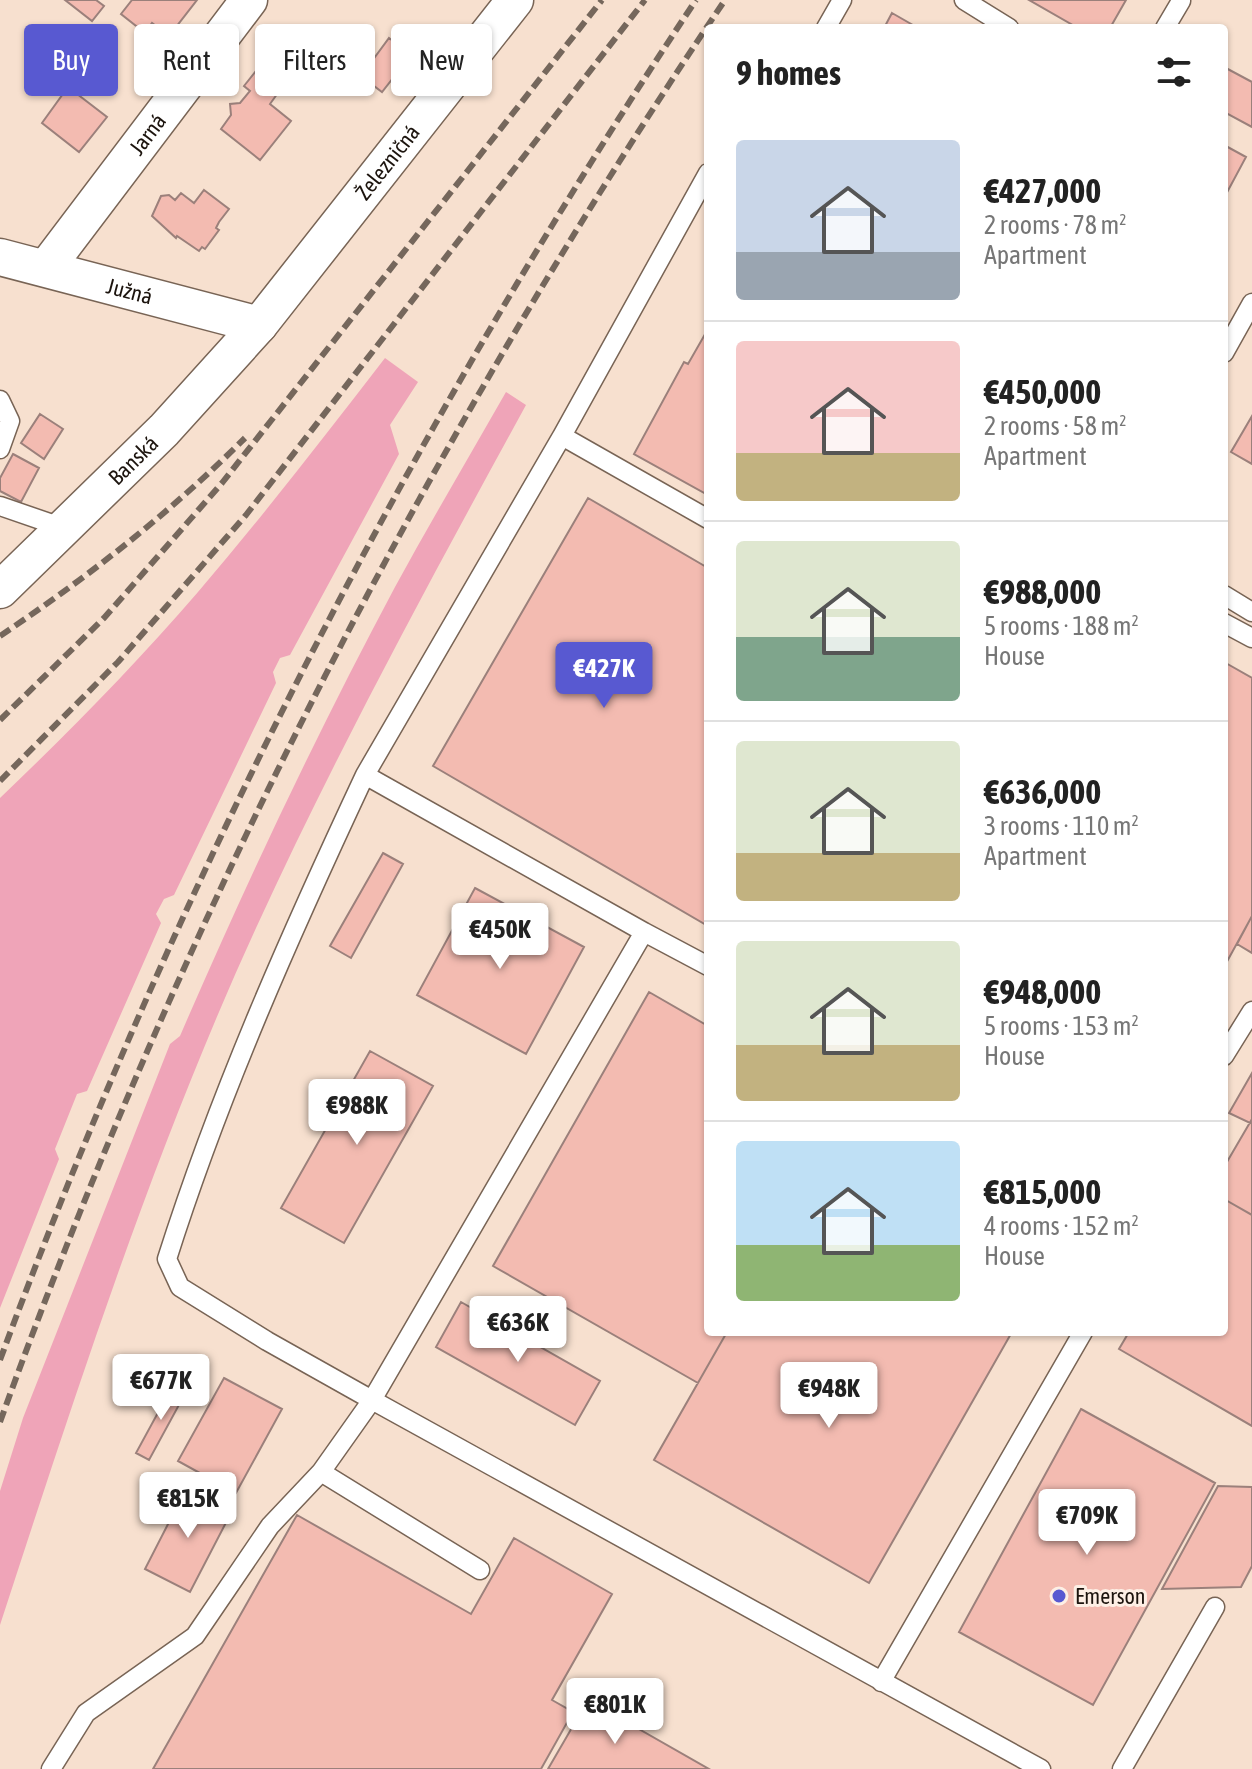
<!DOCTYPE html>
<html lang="en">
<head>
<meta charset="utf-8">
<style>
	:root { --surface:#fff; --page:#f2f2f2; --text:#222; --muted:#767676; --line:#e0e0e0; --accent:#5859d1 }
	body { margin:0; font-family:"Asap Condensed",sans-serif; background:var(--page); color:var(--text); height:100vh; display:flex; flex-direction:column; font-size:30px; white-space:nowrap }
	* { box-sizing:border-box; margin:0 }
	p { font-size:26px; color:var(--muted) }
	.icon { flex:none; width:44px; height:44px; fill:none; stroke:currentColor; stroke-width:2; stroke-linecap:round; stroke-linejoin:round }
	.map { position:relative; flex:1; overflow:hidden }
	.panel { position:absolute; left:704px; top:24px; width:524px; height:1312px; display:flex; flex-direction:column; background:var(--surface); border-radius:8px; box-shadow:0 2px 6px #0004 }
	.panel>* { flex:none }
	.top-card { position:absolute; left:24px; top:24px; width:560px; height:72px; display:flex; gap:16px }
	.price { position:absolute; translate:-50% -68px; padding:0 18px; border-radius:8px; background:#fff; color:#222; font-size:26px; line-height:52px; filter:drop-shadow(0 2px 4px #0008) }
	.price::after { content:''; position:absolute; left:50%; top:48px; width:24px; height:18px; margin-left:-12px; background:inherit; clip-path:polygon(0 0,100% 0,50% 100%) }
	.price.current { background:var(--accent); color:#fff }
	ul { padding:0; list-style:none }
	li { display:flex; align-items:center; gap:24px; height:200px; padding:0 32px }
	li+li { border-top:2px solid var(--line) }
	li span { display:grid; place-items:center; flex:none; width:224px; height:160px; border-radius:8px; color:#555 }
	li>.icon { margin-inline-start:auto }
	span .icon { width:96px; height:96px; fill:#fffc; stroke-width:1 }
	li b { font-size:34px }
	h2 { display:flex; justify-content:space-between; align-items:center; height:96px; padding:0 32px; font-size:34px }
	.pill { padding:0 28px; border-radius:8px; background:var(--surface); box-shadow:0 2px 6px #0004; font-size:28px; line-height:72px }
	.pill.current { background:var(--accent); color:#fff }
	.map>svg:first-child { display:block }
	.green { fill:#efa4b8 }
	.building { fill:#f3bbb1; stroke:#9b807b; stroke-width:2 }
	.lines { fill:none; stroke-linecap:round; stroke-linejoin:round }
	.service-casing { stroke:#786455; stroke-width:21 }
	.minor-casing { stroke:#786455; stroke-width:39 }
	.service { stroke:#fff; stroke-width:18 }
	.minor { stroke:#fff; stroke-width:36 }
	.rail { stroke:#75675c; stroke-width:6; stroke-dasharray:12 6; stroke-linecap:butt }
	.poi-dot { fill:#5859d1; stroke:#fdefe5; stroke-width:3 }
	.labels { text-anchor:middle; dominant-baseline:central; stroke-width:6; stroke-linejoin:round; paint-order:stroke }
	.street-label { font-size:22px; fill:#1c140e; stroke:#fdefe5 }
	.poi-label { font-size:22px; fill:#1c140e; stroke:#fdefe5; text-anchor:start }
</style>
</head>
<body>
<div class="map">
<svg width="1252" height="1769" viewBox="0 0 1252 1769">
	<rect width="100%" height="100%" fill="#f7e0cf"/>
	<path class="green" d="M 385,358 L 418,382 L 390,425 L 399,454 L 290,655 L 280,658 L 273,672 L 276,683 L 174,895 L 164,899 L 156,914 L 161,923 L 87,1091 L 77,1094 L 55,1149 L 59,1159 L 0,1308 L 0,798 C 69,732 136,664 198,592 C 263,516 324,437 385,358 Z
		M 506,392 L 526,405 C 432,577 338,749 256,928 C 153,1153 77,1389 0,1625 L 0,1491 L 23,1418 L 170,1044 L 180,1036 C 246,883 317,733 395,587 C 431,521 469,457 506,392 Z"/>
	<path class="building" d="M 65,0 L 96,0 L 104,6 L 92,21 Z
		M 132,0 L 197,0 L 169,36 L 152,23 L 145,33 L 121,14 Z
		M 1029,0 L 1126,0 L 1110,28 L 1078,28 Z
		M 892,13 L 918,28 L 884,28 Z
		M 389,38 L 411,55 L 382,92 L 361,76 Z
		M 1224,67 L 1252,82 L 1252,127 L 1224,112 Z
		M 256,71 L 280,90 L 270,104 L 291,121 L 260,160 L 221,129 L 231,115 L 230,104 L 240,103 L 250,91 L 244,86 Z
		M 68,87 L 107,117 L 79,152 L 42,123 Z
		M 1224,145 L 1246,157 L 1224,198 Z
		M 204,190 L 229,209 L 219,222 L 216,228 L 219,230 L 205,249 L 202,247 L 199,251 L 177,236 L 176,238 L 152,216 L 161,196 L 169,195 L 175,200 L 181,193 L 194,203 Z
		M 708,329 L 708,495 L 634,454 L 684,362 L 688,364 Z
		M 40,414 L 63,429 L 44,459 L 21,443 Z
		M 1252,416 L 1252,464 L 1231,452 Z
		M 13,454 L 39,468 L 21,502 L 0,491 L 0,478 Z
		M 588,498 L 708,568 L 708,926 L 433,766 Z
		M 1224,662 L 1252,678 L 1252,916 L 1224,967 Z
		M 383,853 L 403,864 L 351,958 L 330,946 Z
		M 475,888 L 584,947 L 526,1054 L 417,995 Z
		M 1252,916 L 1252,953 L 1237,944 Z
		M 649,992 L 708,1026 L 708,1332 L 727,1332 L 698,1383 L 493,1266 Z
		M 370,1051 L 433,1086 L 344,1243 L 281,1208 Z
		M 1252,1073 L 1252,1119 L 1250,1123 L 1229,1113 Z
		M 1252,1119 L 1252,1215 L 1224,1199 L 1224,1167 Z
		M 1224,1199 L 1252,1215 L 1252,1426 L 1119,1349 L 1129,1332 L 1224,1332 Z
		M 461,1302 L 600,1381 L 575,1425 L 436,1347 Z
		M 727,1332 L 1012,1332 L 869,1583 L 654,1460 Z
		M 224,1378 L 282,1409 L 236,1493 L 178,1461 Z
		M 173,1385 L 186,1392 L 149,1460 L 136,1453 Z
		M 1081,1409 L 1215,1483 L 1093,1705 L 959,1632 Z
		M 1218,1486 L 1252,1487 L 1252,1566 L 1241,1587 L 1162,1589 Z
		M 187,1487 L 232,1511 L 190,1592 L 145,1569 Z
		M 297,1515 L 471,1614 L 514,1538 L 612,1594 L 552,1700 L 573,1712 L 541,1769 L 153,1769 Z
		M 588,1700 L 709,1769 L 548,1769 Z"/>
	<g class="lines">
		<defs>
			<path id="service" d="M 964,0 L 1009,28
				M 826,28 L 842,0
				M 1165,28 L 1181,1
				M 708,173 L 562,436 L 708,519
				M 1224,353 L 1252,303
				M 0,400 L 10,421 L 0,449
				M 562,436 L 365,775 L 644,932
				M 0,506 L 64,528
				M 1224,595 L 1252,612
				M 1224,623 L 1252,638
				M 708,966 L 644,932 L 372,1400 L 1041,1769
				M 1224,1056 L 1252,1011
				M 321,1472 L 480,1570
				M 881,1682 L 1083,1332
				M 51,1769 L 86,1713 L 195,1636 L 270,1526 L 321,1472 L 372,1400 L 267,1341 L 180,1287 L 167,1259 C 220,1092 291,933 365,775
				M 1122,1769 L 1215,1607"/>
			<g id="minor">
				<path id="s1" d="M 0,257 L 259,325"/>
				<path id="s2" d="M 46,268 L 249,0"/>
				<path id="s3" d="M 0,590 L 164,430 L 259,325 L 515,0"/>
			</g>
		</defs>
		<use href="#service" class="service-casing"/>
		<use href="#minor" class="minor-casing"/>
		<use href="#service" class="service"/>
		<use href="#minor" class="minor"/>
		<path class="rail" d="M 0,636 C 88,577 170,513 245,438
			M 0,720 L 104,618 L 222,483 L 602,0
			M 0,781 L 118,662 L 246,515 L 645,0
			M 0,1360 C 177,881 413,425 696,0
			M 0,1422 C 181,920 427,442 725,0"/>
	</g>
	<circle class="poi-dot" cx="1059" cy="1596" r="8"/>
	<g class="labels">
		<g class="street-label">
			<text stroke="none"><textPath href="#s2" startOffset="168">Jarná</textPath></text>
			<text stroke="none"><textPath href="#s3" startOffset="578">Železničná</textPath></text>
			<text stroke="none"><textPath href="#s1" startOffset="134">Južná</textPath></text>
			<text stroke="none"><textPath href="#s3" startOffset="186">Banská</textPath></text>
		</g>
		<g class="poi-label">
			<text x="1075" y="1596">Emerson</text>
		</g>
	</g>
</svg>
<b class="price current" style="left:604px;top:710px">€427K</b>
<b class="price" style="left:500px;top:971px">€450K</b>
<b class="price" style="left:357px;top:1147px">€988K</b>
<b class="price" style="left:518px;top:1364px">€636K</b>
<b class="price" style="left:161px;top:1422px">€677K</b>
<b class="price" style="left:829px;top:1430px">€948K</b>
<b class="price" style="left:188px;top:1540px">€815K</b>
<b class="price" style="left:1087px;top:1557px">€709K</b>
<b class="price" style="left:615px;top:1746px">€801K</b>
<div class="top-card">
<a class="pill current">Buy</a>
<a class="pill">Rent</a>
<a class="pill">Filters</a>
<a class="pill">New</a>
</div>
<section class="panel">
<h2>9 homes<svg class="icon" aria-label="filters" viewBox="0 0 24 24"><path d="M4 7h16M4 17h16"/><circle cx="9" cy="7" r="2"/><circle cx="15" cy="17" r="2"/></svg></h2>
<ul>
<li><span style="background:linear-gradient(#c9d6e8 70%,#9aa5b1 0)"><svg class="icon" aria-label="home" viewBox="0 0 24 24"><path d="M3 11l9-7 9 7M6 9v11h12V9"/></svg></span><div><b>€427,000</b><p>2 rooms · 78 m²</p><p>Apartment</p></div></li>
<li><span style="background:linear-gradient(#f6c9c9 70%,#c2b280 0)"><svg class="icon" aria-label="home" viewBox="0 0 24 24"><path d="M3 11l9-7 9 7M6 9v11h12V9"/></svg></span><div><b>€450,000</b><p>2 rooms · 58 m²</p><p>Apartment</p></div></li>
<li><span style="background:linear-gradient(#dfe7d0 60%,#7fa58c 0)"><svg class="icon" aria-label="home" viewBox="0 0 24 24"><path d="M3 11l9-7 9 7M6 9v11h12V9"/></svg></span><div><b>€988,000</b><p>5 rooms · 188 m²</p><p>House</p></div></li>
<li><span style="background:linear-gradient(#dfe7d0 70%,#c2b280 0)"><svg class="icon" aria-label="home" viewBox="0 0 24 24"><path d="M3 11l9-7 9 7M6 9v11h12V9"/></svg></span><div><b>€636,000</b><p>3 rooms · 110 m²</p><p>Apartment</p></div></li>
<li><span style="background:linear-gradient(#dfe7d0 65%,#c2b280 0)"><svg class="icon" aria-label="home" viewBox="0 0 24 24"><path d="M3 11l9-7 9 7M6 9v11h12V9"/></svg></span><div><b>€948,000</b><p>5 rooms · 153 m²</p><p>House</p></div></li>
<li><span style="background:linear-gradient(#bfe0f5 65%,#8fb573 0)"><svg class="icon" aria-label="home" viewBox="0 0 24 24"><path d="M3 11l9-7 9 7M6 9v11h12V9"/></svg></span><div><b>€815,000</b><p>4 rooms · 152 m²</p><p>House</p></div></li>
</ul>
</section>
</div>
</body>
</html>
